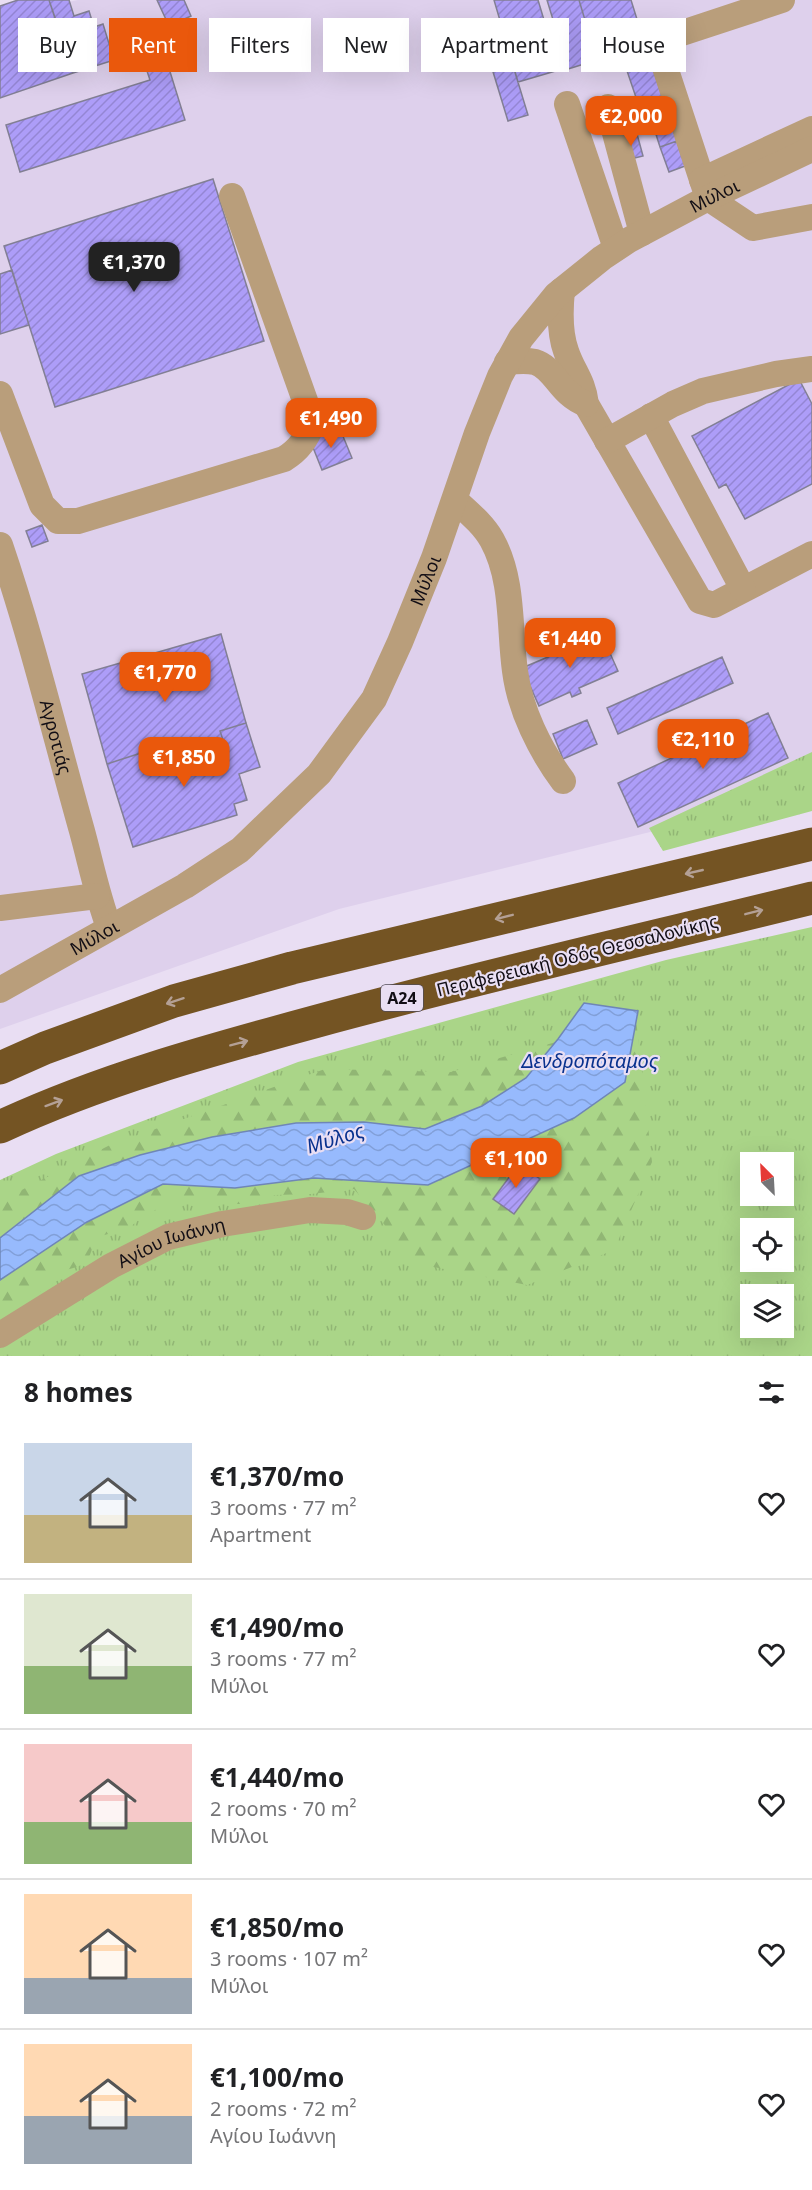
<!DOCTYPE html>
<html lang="en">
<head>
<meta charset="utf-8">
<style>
	:root { --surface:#fff; --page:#f2f2f2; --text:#202124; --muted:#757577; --line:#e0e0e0; --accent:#ea580c }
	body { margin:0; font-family:"Noto Sans",sans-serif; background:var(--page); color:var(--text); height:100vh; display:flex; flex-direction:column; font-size:22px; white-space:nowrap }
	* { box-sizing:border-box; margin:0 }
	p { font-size:20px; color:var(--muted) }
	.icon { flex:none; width:33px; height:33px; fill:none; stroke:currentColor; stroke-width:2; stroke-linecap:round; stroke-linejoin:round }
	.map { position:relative; height:1356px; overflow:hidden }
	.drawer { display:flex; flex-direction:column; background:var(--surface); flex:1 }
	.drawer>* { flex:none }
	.banner { position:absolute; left:18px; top:18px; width:777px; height:54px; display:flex; gap:12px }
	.needle { width:39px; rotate:336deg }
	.controls { position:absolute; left:740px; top:1152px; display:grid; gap:12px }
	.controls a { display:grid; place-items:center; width:54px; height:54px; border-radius:0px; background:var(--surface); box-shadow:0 6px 24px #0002; font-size:30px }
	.price { position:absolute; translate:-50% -51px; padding:0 14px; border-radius:12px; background:var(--accent); color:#fff; font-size:20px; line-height:39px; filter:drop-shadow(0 2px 3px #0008) }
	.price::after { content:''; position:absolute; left:50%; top:36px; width:18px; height:14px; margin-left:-9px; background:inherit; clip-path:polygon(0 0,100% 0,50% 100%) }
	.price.on { background:#222; color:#fff }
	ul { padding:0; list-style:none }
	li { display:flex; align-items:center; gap:18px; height:150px; padding:0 24px }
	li+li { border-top:2px solid var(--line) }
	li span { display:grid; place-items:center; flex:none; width:168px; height:120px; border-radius:0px; color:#555 }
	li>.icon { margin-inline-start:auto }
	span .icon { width:72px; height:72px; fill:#fffc; stroke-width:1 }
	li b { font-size:26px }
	h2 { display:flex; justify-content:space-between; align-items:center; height:72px; padding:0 24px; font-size:26px }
	.tag { padding:0 21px; border-radius:0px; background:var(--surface); box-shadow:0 6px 24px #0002; font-size:21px; line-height:54px }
	.tag.on { background:var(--accent); color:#fff }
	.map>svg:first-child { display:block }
	.built { fill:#ded0ec }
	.grass { fill:url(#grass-tufts); fill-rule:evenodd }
	.forest { fill:url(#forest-firs) }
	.water { fill:url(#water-waves); stroke:#6f86b7; stroke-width:1.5 }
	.building { fill:url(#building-hatch); stroke:#827f94; stroke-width:1.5 }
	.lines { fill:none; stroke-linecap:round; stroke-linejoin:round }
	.minor { stroke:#b99e7b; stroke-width:26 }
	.highway { stroke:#745423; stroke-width:33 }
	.oneway { stroke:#b4a095 }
	.labels { text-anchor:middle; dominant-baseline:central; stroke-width:4.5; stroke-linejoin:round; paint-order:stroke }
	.shield { fill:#e9def3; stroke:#524c58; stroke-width:1.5 }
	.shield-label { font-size:16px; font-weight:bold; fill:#120e15 }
	.street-label { font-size:18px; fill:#120e15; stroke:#e9def3 }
	.water-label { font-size:20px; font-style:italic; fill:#09318e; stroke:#e9def3 }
</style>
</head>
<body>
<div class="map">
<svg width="812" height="1356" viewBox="0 0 812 1356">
	<defs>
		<pattern id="grass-tufts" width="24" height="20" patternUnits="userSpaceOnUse" patternTransform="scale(1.5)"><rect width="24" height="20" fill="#aad588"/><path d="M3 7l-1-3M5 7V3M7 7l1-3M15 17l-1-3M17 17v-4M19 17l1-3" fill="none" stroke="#91b674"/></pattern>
		<pattern id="forest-firs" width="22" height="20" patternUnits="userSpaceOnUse" patternTransform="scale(1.5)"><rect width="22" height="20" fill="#aad588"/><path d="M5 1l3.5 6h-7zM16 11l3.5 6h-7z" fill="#91b674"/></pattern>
		<pattern id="water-waves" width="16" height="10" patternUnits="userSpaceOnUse" patternTransform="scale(1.5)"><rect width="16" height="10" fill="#97bafd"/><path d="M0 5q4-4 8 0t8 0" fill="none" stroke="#819fd8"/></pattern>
		<pattern id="building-hatch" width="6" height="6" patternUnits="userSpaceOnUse" patternTransform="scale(1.5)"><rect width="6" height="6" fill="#ad9df8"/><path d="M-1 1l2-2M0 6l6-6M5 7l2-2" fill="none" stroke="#9486d4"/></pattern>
	</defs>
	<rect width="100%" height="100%" fill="#e9def3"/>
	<path class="built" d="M 78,0 L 812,0 L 812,792 L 339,909 L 0,1029 L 0,16 Z"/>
	<path class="grass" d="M 812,752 L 812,811 L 663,851 L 649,828 Z
		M 812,927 L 812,1356 L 0,1356 L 0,1180 L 56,1154 L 298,1062 L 666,960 ZM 750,1162 L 783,1162 L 783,1196 L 750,1196 ZM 750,1228 L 783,1228 L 783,1262 L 750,1262 ZM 750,1294 L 783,1294 L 783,1328 L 750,1328 Z"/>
	<path class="forest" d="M 636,1019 L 652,1162 L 614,1250 L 527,1285 L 418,1264 L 354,1189 L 311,1194 L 275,1195 L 251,1204 L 230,1204 L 206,1197 L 182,1196 L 142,1217 L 129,1228 L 94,1238 C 90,1266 83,1266 57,1272 L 51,1287 L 8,1306 L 0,1312 L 0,1201 L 110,1145 L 325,1069 L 451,1072 Z"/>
	<path class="water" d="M 584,1003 L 638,1011 L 625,1082 L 574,1118 L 428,1185 L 314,1178 L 235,1188 L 163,1184 L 87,1222 L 0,1280 L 0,1238 L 79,1176 L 140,1155 L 212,1137 L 296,1123 L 364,1122 L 425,1129 L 482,1106 L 526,1078 L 558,1039 Z"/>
	<path class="building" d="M 18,0 L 49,0 L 73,73 L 0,98 L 0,6 Z
		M 49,0 L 69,0 L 74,16 L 89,11 L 94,27 L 62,38 Z
		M 157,0 L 184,0 L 191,16 L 169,26 Z
		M 494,0 L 538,0 L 559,70 L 518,82 Z
		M 547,0 L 579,0 L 597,60 L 568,69 Z
		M 579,0 L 631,0 L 645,45 L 597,60 Z
		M 103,24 L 114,60 L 73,73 L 62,38 Z
		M 503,33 L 528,115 L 508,121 L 483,39 Z
		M 645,45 L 670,119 L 646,127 L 621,53 Z
		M 167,62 L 185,120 L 20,172 L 6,125 L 150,80 L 146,68 Z
		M 670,119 L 677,141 L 660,147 L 653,125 Z
		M 637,134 L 643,156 L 626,160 L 619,139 Z
		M 677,141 L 685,166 L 669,172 L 660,147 Z
		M 213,179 L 264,341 L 55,407 L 4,246 Z
		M 12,270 L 29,325 L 0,334 L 0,274 Z
		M 800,381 L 812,404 L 812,484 L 745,519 L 726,484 L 719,488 L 692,436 L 792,383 Z
		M 340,429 L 352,458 L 322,470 L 310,440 Z
		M 42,525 L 48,541 L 32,547 L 26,531 Z
		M 601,633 L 618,671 L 579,688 L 581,693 L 572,697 L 570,692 L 539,706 L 522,668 L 548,657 L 545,650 L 558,644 L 559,646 L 578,638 L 580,642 Z
		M 221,634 L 246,723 L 220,731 L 224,743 L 146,767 L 141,753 L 107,764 L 82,674 Z
		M 722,657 L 733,683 L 618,734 L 607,708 Z
		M 768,713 L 788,758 L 638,827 L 618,783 Z
		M 587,720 L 597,744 L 563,759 L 553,734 Z
		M 246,723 L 260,767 L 239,774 L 247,800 L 234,804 L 237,815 L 133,847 L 107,764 L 141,753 L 146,767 L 224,743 L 220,731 Z
		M 519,1164 L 540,1179 L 514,1214 L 493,1199 Z"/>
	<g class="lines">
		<g class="minor">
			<path d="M 782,0 L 673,36 C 664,41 661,47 662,58 L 708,198 L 753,228 L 812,217"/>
			<path d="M 567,104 L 616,248"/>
			<path d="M 608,107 L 642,233"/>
			<path d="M 702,180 L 812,129"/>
			<path d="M 562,290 C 560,310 559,332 566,351 C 573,372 583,380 586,404 L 700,601 L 714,605 L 812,554"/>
			<path d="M 507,362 C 516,361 526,360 535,362 C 555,368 559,394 586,404"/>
			<path d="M 0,394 L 42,505 L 58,521 L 78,521 L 284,459 C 299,450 306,439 313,423 L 232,196"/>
			<path d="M 651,416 L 743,589"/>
			<path d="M 607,441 L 673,404 L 703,391 L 776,374 L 812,369"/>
			<path d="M 455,500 C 468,512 483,524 492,540 C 514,580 509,628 515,671 C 520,710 540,750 563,781"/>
			<path id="s1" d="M 0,545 C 32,639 55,735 82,831 C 91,864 97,895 109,927"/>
			<path d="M 0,908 L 97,896"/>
			<path id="s2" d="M 0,990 L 185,886 L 240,850 L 319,774 L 374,699 L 400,642 L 434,558 L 477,433 L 500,376 L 521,338 L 556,295 L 602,258 L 629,240 L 708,198 L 812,149"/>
			<path id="s3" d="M 0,1335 L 111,1266 L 168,1237 L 222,1224 L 310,1210 L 347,1212 L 363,1217"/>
		</g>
		<path class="highway" d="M 0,1068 L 45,1048 L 174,1001 L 292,968 L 812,844
			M 0,1127 C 101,1080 207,1051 314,1022 C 479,977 646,939 812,898"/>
	</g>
	<defs><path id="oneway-shaft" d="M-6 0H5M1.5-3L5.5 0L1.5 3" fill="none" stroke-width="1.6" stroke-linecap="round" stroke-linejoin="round" transform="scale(1.5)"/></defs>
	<g class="oneway">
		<use href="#oneway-shaft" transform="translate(694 872) rotate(167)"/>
		<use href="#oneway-shaft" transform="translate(754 912) rotate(-14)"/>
		<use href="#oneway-shaft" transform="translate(504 917) rotate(166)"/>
		<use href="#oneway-shaft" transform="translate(175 1001) rotate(162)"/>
		<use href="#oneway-shaft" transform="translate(239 1043) rotate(-15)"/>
		<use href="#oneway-shaft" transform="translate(54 1103) rotate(-20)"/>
	</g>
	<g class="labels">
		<rect class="shield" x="381" y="985" width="42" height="26" rx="4.5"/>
		<g class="shield-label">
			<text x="402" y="998">Α24</text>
		</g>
		<g class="street-label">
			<text stroke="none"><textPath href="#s2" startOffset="1114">Μύλοι</textPath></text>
			<text stroke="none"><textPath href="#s2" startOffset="610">Μύλοι</textPath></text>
			<text stroke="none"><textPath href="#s1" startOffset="200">Αγροτιάς</textPath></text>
			<text stroke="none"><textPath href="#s2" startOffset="108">Μύλοι</textPath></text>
			<text transform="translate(577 955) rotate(-14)">Περιφερειακή Οδός Θεσσαλονίκης</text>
			<text stroke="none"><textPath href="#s3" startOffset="196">Αγίου Ιωάννη</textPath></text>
		</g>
		<g class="water-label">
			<text x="590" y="1060">Δενδροπόταμος</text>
			<text transform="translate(335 1138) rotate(-17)">Μύλος</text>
		</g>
	</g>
</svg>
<div class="controls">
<a><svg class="needle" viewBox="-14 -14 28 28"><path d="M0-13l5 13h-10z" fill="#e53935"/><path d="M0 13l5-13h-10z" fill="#757577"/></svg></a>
<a><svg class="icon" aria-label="locate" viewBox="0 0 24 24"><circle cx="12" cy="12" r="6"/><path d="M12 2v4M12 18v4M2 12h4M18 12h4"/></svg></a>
<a><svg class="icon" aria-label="layers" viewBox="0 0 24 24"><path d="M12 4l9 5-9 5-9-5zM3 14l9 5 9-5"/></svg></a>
</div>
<b class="price" style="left:631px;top:147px">€2,000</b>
<b class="price on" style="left:134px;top:293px">€1,370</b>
<b class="price" style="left:331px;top:449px">€1,490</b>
<b class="price" style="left:570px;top:669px">€1,440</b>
<b class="price" style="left:165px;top:703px">€1,770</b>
<b class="price" style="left:703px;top:770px">€2,110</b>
<b class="price" style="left:184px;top:788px">€1,850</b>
<b class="price" style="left:516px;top:1189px">€1,100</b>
<div class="banner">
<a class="tag">Buy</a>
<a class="tag on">Rent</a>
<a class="tag">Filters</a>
<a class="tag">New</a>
<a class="tag">Apartment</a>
<a class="tag">House</a>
</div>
</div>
<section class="drawer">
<h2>8 homes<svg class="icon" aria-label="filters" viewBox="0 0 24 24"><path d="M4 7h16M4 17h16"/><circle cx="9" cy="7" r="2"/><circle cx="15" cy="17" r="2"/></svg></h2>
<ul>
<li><span style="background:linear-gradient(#c9d6e8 60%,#c2b280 0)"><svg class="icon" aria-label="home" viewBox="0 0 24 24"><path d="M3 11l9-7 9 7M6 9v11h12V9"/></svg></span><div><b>€1,370/mo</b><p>3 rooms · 77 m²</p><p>Apartment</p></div><svg class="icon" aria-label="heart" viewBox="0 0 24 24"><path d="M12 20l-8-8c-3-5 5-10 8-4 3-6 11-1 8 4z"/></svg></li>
<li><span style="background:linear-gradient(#dfe7d0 60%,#8fb573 0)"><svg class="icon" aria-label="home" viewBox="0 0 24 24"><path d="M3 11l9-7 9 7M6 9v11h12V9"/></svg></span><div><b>€1,490/mo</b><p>3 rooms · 77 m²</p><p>Μύλοι</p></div><svg class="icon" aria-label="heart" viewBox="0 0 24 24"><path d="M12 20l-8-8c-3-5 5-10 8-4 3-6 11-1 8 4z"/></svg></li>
<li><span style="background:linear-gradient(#f6c9c9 65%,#8fb573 0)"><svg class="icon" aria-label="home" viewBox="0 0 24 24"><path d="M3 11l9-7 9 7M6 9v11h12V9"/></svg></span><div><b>€1,440/mo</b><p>2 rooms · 70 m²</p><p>Μύλοι</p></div><svg class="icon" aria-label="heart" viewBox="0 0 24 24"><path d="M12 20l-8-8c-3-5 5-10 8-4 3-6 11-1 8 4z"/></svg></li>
<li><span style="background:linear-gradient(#ffd9b3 70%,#9aa5b1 0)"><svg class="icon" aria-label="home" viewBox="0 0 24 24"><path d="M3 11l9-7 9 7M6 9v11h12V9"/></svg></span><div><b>€1,850/mo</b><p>3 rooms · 107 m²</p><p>Μύλοι</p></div><svg class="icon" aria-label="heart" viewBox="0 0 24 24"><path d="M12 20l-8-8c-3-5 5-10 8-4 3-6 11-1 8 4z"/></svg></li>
<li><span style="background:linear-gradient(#ffd9b3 60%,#9aa5b1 0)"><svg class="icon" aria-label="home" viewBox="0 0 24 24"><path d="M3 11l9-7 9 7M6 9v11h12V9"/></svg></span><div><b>€1,100/mo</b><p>2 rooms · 72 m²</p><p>Αγίου Ιωάννη</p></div><svg class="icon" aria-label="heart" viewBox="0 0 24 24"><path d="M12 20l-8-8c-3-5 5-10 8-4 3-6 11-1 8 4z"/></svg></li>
</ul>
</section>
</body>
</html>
